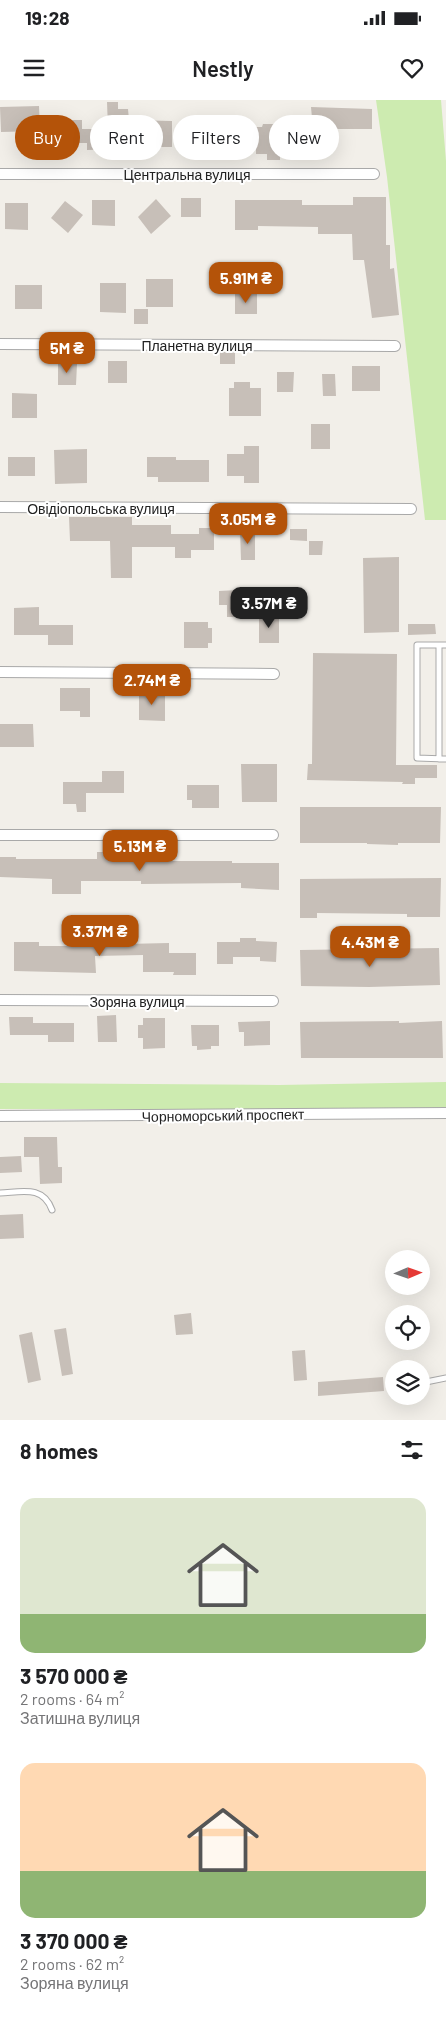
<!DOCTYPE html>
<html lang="en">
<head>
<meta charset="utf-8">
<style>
	:root { --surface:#fff; --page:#f2f2f2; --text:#202124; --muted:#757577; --accent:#b45309 }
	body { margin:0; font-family:Barlow,sans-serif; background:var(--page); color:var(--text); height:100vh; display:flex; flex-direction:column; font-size:19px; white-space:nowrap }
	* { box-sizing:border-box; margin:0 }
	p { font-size:16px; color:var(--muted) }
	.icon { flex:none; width:28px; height:28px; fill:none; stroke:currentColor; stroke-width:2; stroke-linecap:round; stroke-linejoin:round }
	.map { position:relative; height:1320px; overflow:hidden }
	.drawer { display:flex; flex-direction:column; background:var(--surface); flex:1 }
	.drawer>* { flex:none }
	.banner { position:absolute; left:15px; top:15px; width:416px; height:45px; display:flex; gap:10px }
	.needle { width:32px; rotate:88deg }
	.buttons { position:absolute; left:385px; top:1150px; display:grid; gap:10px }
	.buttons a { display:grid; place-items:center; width:45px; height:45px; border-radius:50%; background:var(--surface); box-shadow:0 5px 20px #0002; font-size:25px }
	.price { position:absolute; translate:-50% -42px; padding:0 11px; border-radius:10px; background:var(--accent); color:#fff; font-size:16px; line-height:32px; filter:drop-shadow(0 1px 2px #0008) }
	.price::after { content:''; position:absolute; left:50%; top:30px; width:15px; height:11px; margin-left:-8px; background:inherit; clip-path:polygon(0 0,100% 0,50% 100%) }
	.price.active { background:#222; color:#fff }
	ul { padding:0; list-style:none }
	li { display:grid; align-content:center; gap:10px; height:265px; padding:0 20px }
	li span { display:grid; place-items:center; height:155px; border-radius:15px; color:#555 }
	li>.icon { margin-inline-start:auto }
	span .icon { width:90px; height:90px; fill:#fffc; stroke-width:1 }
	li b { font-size:21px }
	h2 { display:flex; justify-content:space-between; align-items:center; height:60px; padding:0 20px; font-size:21px }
	.chip { padding:0 18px; border-radius:22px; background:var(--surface); box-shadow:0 5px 20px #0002; font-size:18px; line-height:45px }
	.chip.active { background:var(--accent); color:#fff }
	.status { display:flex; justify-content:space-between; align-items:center; height:35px; padding:0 25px; background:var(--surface); direction:ltr }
	.status svg { height:14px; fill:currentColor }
	header { display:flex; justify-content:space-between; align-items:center; height:65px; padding:0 20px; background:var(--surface); font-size:22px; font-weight:600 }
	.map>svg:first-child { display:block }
	.grass { fill:#cdebb0 }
	.building { fill:#c7bfb8 }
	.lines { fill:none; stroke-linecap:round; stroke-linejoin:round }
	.service-casing { stroke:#a9a9a9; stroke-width:7 }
	.minor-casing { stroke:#a9a9a9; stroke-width:12 }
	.service { stroke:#fff; stroke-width:5 }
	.minor { stroke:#fff; stroke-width:10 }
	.labels { text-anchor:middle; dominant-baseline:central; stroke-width:4; stroke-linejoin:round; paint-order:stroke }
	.street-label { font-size:14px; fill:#222; stroke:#fff }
</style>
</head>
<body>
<div class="status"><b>19:28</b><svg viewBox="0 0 49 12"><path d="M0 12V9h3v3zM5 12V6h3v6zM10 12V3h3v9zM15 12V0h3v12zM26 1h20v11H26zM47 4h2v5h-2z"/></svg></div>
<header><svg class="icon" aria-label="menu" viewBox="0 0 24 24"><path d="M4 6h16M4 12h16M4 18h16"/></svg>Nestly<svg class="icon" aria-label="heart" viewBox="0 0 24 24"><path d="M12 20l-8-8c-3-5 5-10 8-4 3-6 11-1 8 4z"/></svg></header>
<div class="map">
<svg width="446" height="1320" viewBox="0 0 446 1320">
	<rect width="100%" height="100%" fill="#f2efe9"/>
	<path class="grass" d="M 376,0 L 441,0 L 446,61 L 446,420 L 425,420 L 387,77 Z
		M 446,982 L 446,1009 L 0,1009 L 0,983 L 279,985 Z"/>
	<path class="building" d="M 107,2 L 118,2 L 118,9 L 128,9 L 129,20 L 172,21 L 172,47 L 129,47 L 129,51 L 120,51 L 120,49 L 87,50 L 87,43 L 62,43 L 62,53 L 46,53 L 46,28 L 67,28 L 67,20 L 82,20 L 82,29 L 108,29 Z
		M 39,6 L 40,31 L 1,32 L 0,7 Z
		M 311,7 L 372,9 L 372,29 L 336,29 L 336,32 L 303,32 L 303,38 L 280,38 L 280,60 L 267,60 L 267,54 L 256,54 L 256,44 L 254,44 L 254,27 L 262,27 L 263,24 L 284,24 L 284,19 L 312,18 Z
		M 193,30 L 216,30 L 216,49 L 193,49 Z
		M 353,97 L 386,97 L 386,145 L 390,145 L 390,169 L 394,168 L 399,215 L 372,218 L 364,160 L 353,160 L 352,134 L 318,134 L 318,127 L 258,126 L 258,130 L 235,130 L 235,100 L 302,100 L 302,105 L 353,105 Z
		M 181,98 L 201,98 L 201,117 L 181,117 Z
		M 156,99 L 171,116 L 151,134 L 138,117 Z
		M 92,100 L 115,100 L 115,126 L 92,125 Z
		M 65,101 L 83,115 L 68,133 L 51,118 Z
		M 5,103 L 28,103 L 28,130 L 5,129 Z
		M 146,179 L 173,179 L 173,207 L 146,207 Z
		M 100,183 L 126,183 L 126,213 L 100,212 Z
		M 15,185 L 42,185 L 42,209 L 15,209 Z
		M 235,194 L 257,194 L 257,214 L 235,214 Z
		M 134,209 L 148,209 L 148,224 L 134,224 Z
		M 220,252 L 235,252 L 235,264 L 220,264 Z
		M 108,261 L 127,261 L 127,283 L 108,283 Z
		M 58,264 L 77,264 L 76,285 L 58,285 Z
		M 352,266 L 380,266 L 380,291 L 352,291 Z
		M 277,272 L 294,272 L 293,292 L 277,292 Z
		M 322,274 L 335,274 L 336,296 L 323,296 Z
		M 234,282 L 250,282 L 250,288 L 261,288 L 261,316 L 229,316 L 229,288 L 234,288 Z
		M 12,293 L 37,294 L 37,318 L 12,318 Z
		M 311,324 L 330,324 L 330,349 L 311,349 Z
		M 244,346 L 259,346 L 259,383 L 244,383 L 244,376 L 227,376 L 227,354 L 244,354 Z
		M 87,349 L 87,383 L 55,384 L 54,350 Z
		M 8,357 L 35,357 L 35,376 L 8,376 Z
		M 147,357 L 176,357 L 176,360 L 209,360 L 209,382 L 158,382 L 158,377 L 147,377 Z
		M 69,417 L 132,417 L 132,425 L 171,425 L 171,434 L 199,434 L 199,428 L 214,428 L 214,450 L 191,450 L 191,458 L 175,458 L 175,447 L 132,447 L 132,478 L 111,478 L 110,441 L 70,441 Z
		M 290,429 L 307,429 L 307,441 L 290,440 Z
		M 240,430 L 255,430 L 255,460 L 241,460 Z
		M 309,441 L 323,441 L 322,455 L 309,455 Z
		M 399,457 L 399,532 L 364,533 L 363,458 Z
		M 238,490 L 238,493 L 255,493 L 255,517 L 227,517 L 227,505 L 219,505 L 219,491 Z
		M 39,507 L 39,525 L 73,525 L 73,545 L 48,545 L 48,535 L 14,535 L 14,508 Z
		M 259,515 L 279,515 L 279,543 L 259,543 Z
		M 184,522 L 208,522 L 208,528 L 212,528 L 212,543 L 208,543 L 208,548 L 184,548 Z
		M 408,524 L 435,524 L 436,534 L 408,535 Z
		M 313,553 L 397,554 L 396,665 L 437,665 L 437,678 L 415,678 L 415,684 L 402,684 L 403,682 L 307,680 L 308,664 L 312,664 Z
		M 60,588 L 90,588 L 90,617 L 80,617 L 80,611 L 60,611 Z
		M 139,591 L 165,592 L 165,621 L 139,620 Z
		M 0,624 L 33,624 L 34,647 L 0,647 Z
		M 241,664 L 277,664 L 277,702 L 242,702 Z
		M 102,671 L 124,671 L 124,693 L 86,693 L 86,712 L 77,712 L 76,704 L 63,704 L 63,682 L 102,682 Z
		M 187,685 L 219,685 L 219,708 L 192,708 L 192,700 L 187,700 Z
		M 300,707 L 441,707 L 440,743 L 398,743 L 398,745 L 367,744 L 367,743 L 300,743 Z
		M 97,752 L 124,752 L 124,758 L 167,758 L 167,761 L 232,761 L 232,763 L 279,763 L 279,790 L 241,788 L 241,783 L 141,784 L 141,781 L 81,781 L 81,794 L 52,794 L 52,779 L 0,777 L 0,757 L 16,757 L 16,759 L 97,759 Z
		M 441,778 L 440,817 L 407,817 L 407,814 L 317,813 L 317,818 L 300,818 L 300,779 Z
		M 125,834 L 125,844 L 169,843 L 169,853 L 196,853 L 196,875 L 173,875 L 174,872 L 143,872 L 143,855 L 95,856 L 96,873 L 14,871 L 14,842 L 39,842 L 39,846 L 104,846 L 104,835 Z
		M 240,838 L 256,838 L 256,841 L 277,842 L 276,862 L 260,861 L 260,857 L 233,857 L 233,864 L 217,864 L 217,842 L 240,842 Z
		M 439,848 L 440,885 L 369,887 L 301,886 L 300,850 Z
		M 116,915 L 117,942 L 98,942 L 97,916 Z
		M 9,917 L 33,917 L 33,923 L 74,923 L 74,942 L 48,942 L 48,935 L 10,935 Z
		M 143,918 L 165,918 L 165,948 L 143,949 L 143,938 L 138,938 L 138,925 L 143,925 Z
		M 270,921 L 270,945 L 244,946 L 244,932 L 239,932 L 238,922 Z
		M 399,921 L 399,923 L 442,921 L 443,958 L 301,958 L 300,922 Z
		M 191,925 L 219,925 L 219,946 L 211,946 L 211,949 L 197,950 L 197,946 L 192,946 Z
		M 24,1037 L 57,1037 L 58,1067 L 62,1067 L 62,1083 L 40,1084 L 39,1057 L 24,1057 Z
		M 21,1056 L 22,1072 L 0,1073 L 0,1057 Z
		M 23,1114 L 24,1138 L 0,1139 L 0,1115 Z
		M 191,1213 L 193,1234 L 176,1235 L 174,1215 Z
		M 66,1228 L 73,1274 L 62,1276 L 54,1230 Z
		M 32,1232 L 41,1280 L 28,1283 L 19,1235 Z
		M 305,1250 L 307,1280 L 294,1281 L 292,1251 Z
		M 383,1277 L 384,1291 L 318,1296 L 318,1282 Z"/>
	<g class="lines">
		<defs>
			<path id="service" d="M 446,545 L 417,545 L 417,658 L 446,659
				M 439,659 L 439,545
				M 0,1093 C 22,1092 43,1085 52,1110
				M 421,1283 L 446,1278
				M 393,1288 L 394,1288"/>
			<path id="minor" d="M 0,74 L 374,74
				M 0,244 L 395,246
				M 0,407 L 411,409
				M 0,572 L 274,574
				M 0,735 L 273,735
				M 0,900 L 273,901
				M 0,1016 L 446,1013"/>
		</defs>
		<use href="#service" class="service-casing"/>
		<use href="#minor" class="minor-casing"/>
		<use href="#service" class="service"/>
		<use href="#minor" class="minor"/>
	</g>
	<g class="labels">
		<g class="street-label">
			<text x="187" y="74">Центральна вулиця</text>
			<text x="197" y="245">Планетна вулиця</text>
			<text x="101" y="408">Овідіопольська вулиця</text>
			<text x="137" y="901">Зоряна вулиця</text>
			<text transform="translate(223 1015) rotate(-1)">Чорноморський проспект</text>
		</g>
	</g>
</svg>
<div class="buttons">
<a><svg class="needle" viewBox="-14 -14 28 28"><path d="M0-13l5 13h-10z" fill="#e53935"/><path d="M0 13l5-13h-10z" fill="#757577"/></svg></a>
<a><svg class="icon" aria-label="locate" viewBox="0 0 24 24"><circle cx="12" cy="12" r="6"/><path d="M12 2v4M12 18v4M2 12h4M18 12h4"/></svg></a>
<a><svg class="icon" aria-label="layers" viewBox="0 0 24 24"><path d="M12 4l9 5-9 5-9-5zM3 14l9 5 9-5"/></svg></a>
</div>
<b class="price" style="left:246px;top:204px">5.91M ₴</b>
<b class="price" style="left:67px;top:274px">5M ₴</b>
<b class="price" style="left:248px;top:445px">3.05M ₴</b>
<b class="price active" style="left:269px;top:529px">3.57M ₴</b>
<b class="price" style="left:152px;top:606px">2.74M ₴</b>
<b class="price" style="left:140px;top:772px">5.13M ₴</b>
<b class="price" style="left:100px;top:857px">3.37M ₴</b>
<b class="price" style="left:370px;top:868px">4.43M ₴</b>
<div class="banner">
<a class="chip active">Buy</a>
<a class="chip">Rent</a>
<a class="chip">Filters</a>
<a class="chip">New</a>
</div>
</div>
<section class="drawer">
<h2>8 homes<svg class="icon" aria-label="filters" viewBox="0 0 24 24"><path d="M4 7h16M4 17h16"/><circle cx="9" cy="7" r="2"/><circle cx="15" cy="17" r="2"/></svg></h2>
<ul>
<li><span style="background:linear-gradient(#dfe7d0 75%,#8fb573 0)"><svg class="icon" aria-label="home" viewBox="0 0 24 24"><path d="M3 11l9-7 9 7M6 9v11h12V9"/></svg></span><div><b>3 570 000 ₴</b><p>2 rooms · 64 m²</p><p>Затишна вулиця</p></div></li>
<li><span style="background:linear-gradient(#ffd9b3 70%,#8fb573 0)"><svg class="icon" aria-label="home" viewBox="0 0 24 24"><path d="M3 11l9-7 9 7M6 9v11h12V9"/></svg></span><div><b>3 370 000 ₴</b><p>2 rooms · 62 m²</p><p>Зоряна вулиця</p></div></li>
</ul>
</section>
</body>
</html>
